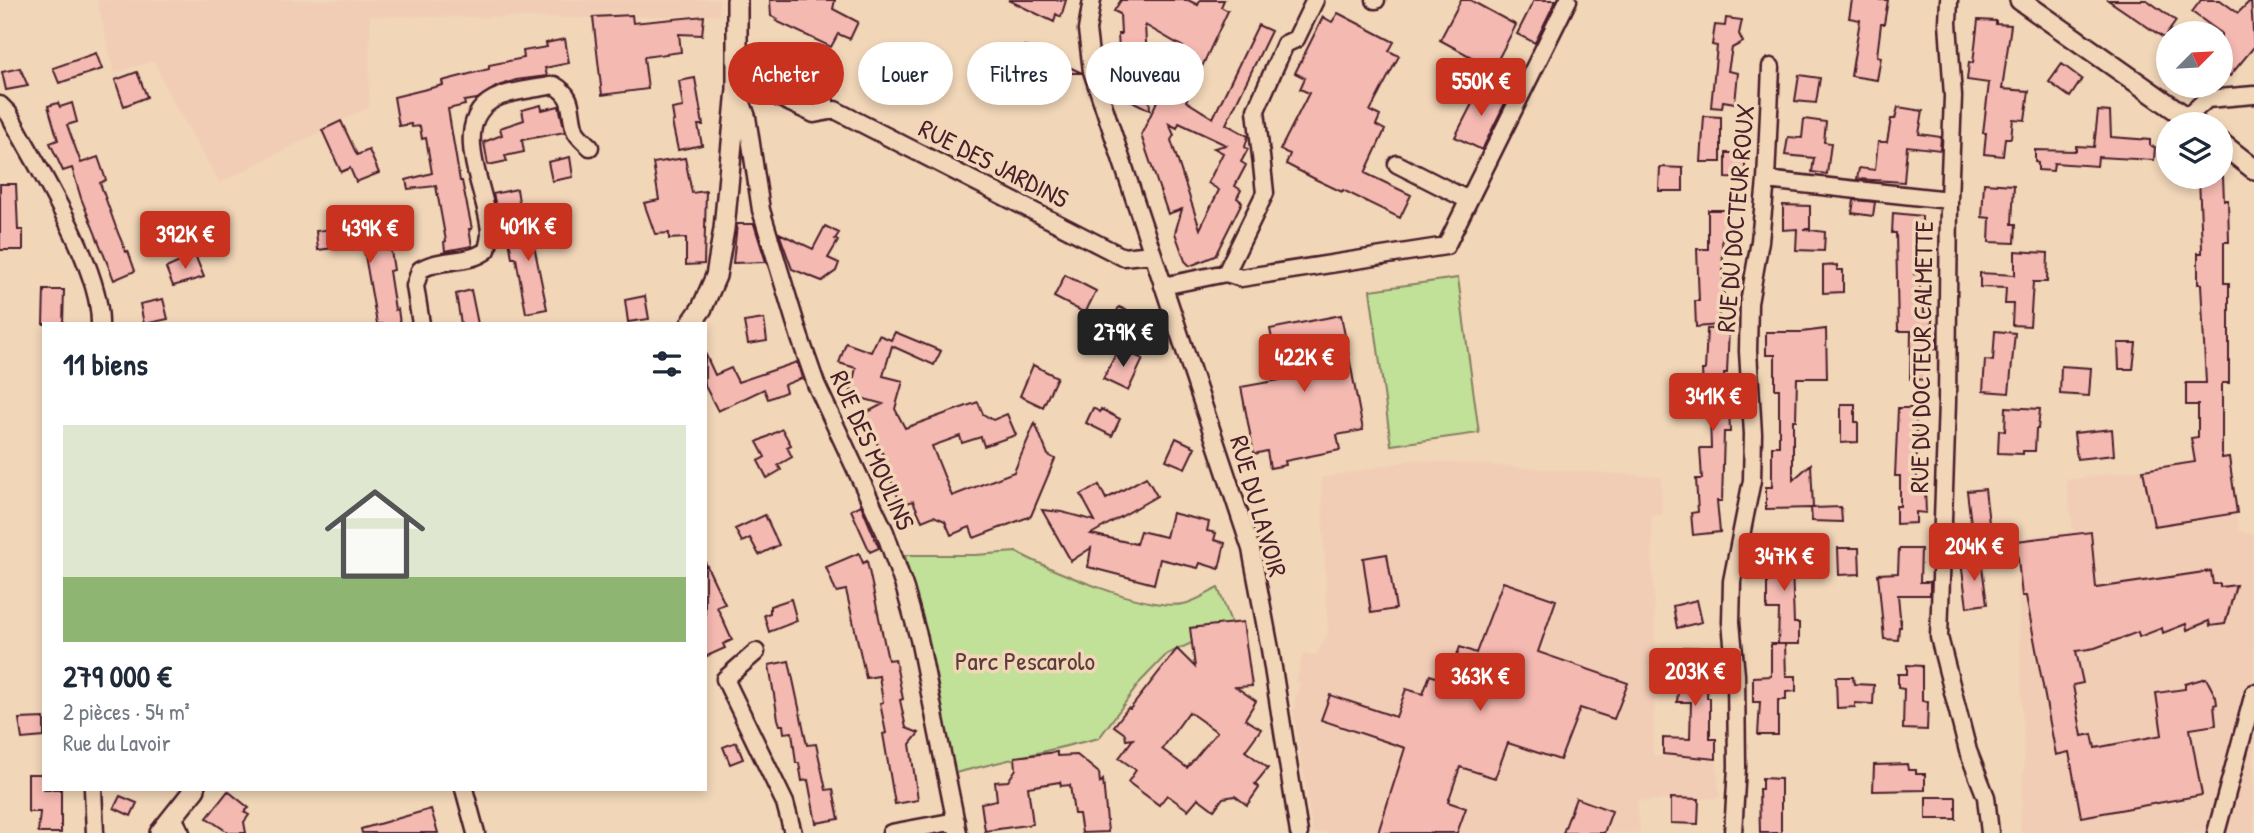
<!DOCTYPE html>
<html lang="fr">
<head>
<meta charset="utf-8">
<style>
	:root { --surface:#fff; --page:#f2f2f3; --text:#1f2937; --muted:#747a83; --accent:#c8321e }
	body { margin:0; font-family:"Patrick Hand",sans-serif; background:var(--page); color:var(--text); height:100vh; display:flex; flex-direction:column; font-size:26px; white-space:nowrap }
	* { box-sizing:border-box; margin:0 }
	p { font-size:23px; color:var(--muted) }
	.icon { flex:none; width:38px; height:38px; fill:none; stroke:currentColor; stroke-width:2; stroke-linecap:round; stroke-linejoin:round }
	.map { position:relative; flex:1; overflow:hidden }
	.side { position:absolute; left:42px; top:322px; width:665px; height:469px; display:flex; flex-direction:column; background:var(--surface); border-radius:0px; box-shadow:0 4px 10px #0003 }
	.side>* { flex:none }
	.hud { position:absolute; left:728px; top:42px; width:665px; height:63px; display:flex; gap:14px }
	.needle { width:46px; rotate:66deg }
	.controls { position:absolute; left:2156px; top:21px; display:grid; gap:14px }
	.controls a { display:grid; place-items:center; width:77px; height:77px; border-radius:50%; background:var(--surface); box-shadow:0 4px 10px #0003; font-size:35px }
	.price { position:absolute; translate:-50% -60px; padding:0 16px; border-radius:7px; background:var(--accent); color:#fff; font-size:23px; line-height:46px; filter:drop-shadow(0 2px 4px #0008) }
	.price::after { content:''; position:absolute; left:50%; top:42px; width:21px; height:16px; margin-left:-10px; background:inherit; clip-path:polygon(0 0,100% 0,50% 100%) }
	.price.current { background:#222; color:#fff }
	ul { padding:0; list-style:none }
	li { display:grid; align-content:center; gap:14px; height:371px; padding:0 21px }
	li span { display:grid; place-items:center; height:217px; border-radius:0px; color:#555 }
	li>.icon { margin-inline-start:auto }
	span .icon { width:126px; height:126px; fill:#fffc; stroke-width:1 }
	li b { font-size:30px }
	h2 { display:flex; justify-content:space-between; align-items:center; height:84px; padding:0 21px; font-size:30px }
	.tag { padding:0 24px; border-radius:32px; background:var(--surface); box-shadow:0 4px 10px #0003; font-size:24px; line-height:63px }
	.tag.current { background:var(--accent); color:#fff }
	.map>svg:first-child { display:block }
	.built { fill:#f2cdb6 }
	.green { fill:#c1e098; stroke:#868062; stroke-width:2 }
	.building { fill:#f4b9b1; stroke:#4a1f2b; stroke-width:2; fill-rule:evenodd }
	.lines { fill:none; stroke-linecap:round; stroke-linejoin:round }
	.minor-casing { stroke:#4a1f2b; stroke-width:21 }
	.tertiary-casing { stroke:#4a1f2b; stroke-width:24 }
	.minor { stroke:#f1d6b8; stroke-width:16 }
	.tertiary { stroke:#f1d6b8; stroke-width:19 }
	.labels { text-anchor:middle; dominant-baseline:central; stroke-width:7; stroke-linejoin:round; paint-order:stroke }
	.street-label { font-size:26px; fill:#4a1f2b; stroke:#f1d6b8 }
	.park-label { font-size:26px; fill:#5c3c3b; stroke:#f1d6b8 }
</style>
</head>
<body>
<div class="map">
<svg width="2254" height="833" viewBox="0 0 2254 833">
	<rect width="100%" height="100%" fill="#f1d6b8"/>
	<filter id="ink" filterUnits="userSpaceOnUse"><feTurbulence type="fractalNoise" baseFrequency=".0143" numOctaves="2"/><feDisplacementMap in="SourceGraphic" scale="14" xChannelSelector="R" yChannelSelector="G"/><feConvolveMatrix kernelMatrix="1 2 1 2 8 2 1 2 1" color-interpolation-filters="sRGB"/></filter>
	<g filter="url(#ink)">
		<path class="built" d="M 97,0 L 719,0 L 719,15 L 574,18 L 370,16 L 369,107 L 220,183 L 167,91 L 154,61 L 114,73 Z
			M 2229,457 L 2239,531 L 2254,535 L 2254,833 L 2020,833 L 2024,762 L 2016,538 L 2073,531 L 2066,480 Z
			M 1412,460 L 1661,477 L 1662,515 L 1651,515 L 1656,657 L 1653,756 L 1716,758 L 1720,798 L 1637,801 L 1640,833 L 1313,833 L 1293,710 L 1297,705 L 1294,703 L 1300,684 L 1296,682 L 1303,653 L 1316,655 L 1328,633 L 1321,478 Z"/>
		<path class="green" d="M 1458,278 L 1479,433 L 1391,445 L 1370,290 Z
			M 1016,552 C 1051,570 1146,611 1183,604 C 1195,602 1208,593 1218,588 L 1232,625 L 1167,654 L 1141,681 L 1099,738 L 955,773 L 905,555 L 975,555 Z"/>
		<path class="building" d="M 770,0 L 835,0 L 833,9 L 858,22 L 850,39 L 838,34 L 831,47 L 776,21 L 778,19 L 771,16 Z
			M 1008,0 L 1066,0 L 1061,17 L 1056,14 L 1054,22 Z
			M 1121,0 L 1188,0 L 1198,5 L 1200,0 L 1224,0 L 1221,7 L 1228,11 L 1186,101 L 1213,118 L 1258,25 L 1271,31 L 1226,124 L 1248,136 L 1245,147 L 1248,149 L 1241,162 L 1246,165 L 1235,186 L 1241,190 L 1237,198 L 1242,202 L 1215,256 L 1190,266 L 1185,261 L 1175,233 L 1182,209 L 1168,214 L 1141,135 L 1183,47 L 1145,25 L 1150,110 L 1122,96 L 1118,34 L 1121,34 L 1120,14 L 1114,11 ZM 1179,123 L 1226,145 L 1214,148 L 1223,153 L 1208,183 L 1219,190 L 1200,229 L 1171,140 L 1174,135 L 1169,124 L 1177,128 Z
			M 1461,0 L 1470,0 L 1516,25 L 1493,69 L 1440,40 Z
			M 1534,0 L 1556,0 L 1535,43 L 1517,34 Z
			M 1852,0 L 1888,0 L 1884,24 L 1881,24 L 1877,56 L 1881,57 L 1877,80 L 1851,76 L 1860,20 L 1849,18 Z
			M 2108,0 L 2147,0 L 2176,21 L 2164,38 Z
			M 2201,0 L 2220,0 L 2238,13 L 2251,0 L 2254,47 L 2230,76 L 2221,67 L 2221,33 L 2192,12 Z
			M 1338,13 L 1394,42 L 1389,51 L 1399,56 L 1370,111 L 1380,116 L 1376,125 L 1385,130 L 1365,173 L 1411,195 L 1400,218 L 1343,190 L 1342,192 L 1317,180 L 1286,164 L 1290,154 L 1280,150 L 1309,93 L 1300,89 L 1305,78 L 1295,73 L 1323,17 L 1332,22 Z
			M 632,15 L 633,23 L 704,16 L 702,35 L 679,34 L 681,52 L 644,57 L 648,89 L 602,95 L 593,17 Z
			M 1726,18 L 1742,20 L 1739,34 L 1743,42 L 1732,48 L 1728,71 L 1738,73 L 1735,103 L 1723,101 L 1722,108 L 1711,107 L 1717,46 L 1712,45 L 1715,25 L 1725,26 Z
			M 1978,20 L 1996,21 L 1996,24 L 2011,25 L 2002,89 L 2029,91 L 2025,120 L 2013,119 L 2011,138 L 2005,138 L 2003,156 L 1984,154 L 1986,133 L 1983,133 L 1989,83 L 1967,80 L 1969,62 L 1973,63 Z
			M 565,39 L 569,63 L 545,68 L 547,76 L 516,80 L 496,87 L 477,99 L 464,101 L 465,105 L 448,109 L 460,181 L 462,181 L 472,229 L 469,229 L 472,246 L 445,251 L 444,242 L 446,241 L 436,186 L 408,189 L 406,180 L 432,173 L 426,138 L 422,139 L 420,126 L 412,127 L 411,124 L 399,126 L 394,97 L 443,85 L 442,81 L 489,69 L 489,65 L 524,58 L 523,51 L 547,47 L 546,43 Z
			M 1024,46 L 1082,73 L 1051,73 L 1019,57 Z
			M 96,53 L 102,69 L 59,83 L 53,68 Z
			M 2062,64 L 2082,79 L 2070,97 L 2049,82 Z
			M 20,68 L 28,86 L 6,90 L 2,72 Z
			M 137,72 L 147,97 L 124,106 L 115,80 Z
			M 1799,75 L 1820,78 L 1816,103 L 1795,101 Z
			M 695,78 L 703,125 L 698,125 L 702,145 L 678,150 L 672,122 L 674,121 L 672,109 L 683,107 L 679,81 Z
			M 1481,86 L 1507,99 L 1482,150 L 1455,137 Z
			M 58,103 L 60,107 L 72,103 L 77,122 L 67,125 L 81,163 L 98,157 L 106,180 L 100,183 L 118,233 L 126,252 L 128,251 L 135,271 L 114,280 L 81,198 L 72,168 L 63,171 L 50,143 L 58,140 L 48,106 Z
			M 541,105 L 542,110 L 559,106 L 565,132 L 522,140 L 524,152 L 505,156 L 507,161 L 488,165 L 484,142 L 502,135 L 500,128 L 524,120 L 522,110 Z
			M 1898,107 L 1923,111 L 1919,134 L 1941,137 L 1940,150 L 1907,146 L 1904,182 L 1857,179 L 1859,168 L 1875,170 L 1878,142 L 1887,142 L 1891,119 L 1895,119 Z
			M 2098,111 L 2110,112 L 2111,137 L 2150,140 L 2150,146 L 2155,147 L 2154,160 L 2098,157 L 2097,166 L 2054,163 L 2053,171 L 2038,170 L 2038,163 L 2035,162 L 2035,150 L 2076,151 L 2076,146 L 2094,147 Z
			M 1704,116 L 1721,117 L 1721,162 L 1701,162 Z
			M 1804,119 L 1826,122 L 1824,142 L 1831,143 L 1827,174 L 1812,172 L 1814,158 L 1785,155 L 1788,137 L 1802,138 Z
			M 341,121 L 357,155 L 369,150 L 379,173 L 356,182 L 350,168 L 341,172 L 322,130 Z
			M 1726,153 L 1745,153 L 1745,179 L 1726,178 Z
			M 570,157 L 573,177 L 552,181 L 548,162 Z
			M 685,158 L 692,193 L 706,191 L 704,264 L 686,265 L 686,238 L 669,239 L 669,233 L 655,234 L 644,203 L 659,200 L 653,163 Z
			M 1660,167 L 1683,168 L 1683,191 L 1659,191 Z
			M 2199,177 L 2223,177 L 2224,200 L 2228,200 L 2229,242 L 2224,242 L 2224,283 L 2229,283 L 2229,383 L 2222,383 L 2222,458 L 2229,457 L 2237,513 L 2154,526 L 2143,470 L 2195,462 L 2191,438 L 2198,437 L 2198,405 L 2186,405 L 2186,383 L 2206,383 L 2201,284 L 2198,284 L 2198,253 L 2202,253 L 2202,249 Z
			M 1984,183 L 2014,185 L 2012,224 L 2016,224 L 2015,243 L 1989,242 L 1990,218 L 1982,217 Z
			M 0,184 L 16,184 L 18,230 L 23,230 L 23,250 L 0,250 Z
			M 517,189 L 520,208 L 498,213 L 493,194 Z
			M 1854,200 L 1875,202 L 1873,216 L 1852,213 Z
			M 1783,205 L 1810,206 L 1810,229 L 1804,229 L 1825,232 L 1824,251 L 1796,250 L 1797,229 L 1783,230 Z
			M 1708,210 L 1726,210 L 1726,235 L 1722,235 L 1724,301 L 1719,301 L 1719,325 L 1696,327 L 1695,301 L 1699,301 L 1697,249 L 1708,249 Z
			M 1893,213 L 1922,216 L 1922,233 L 1913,233 L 1914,274 L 1920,274 L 1920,305 L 1924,305 L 1924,313 L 1932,314 L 1932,333 L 1937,333 L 1937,349 L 1928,350 L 1927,380 L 1910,379 L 1911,331 L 1898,331 L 1896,233 L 1892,233 Z
			M 533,215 L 537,235 L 532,236 L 547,309 L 526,313 L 516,258 L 512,258 L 509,240 L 513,239 L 510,220 Z
			M 737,224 L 754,224 L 766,262 L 733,263 Z
			M 387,226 L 394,270 L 389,271 L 395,310 L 398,309 L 400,324 L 377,324 L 363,244 L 318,250 L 316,231 L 339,228 L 340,233 Z
			M 825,226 L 839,233 L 835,239 L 838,241 L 828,258 L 839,263 L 836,271 L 822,281 L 792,269 L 779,233 L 813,249 Z
			M 2015,251 L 2048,253 L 2047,282 L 2033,282 L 2030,326 L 2012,325 L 2013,304 L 2005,304 L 2006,288 L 1980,287 L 1980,273 L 2015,275 Z
			M 195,255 L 204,277 L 173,286 L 166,268 Z
			M 1837,265 L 1837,270 L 1843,270 L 1843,292 L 1823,293 L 1823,266 Z
			M 1065,275 L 1096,291 L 1085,313 L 1054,297 Z
			M 44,290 L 64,290 L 63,324 L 43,324 Z
			M 471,290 L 478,324 L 461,324 L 456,294 Z
			M 645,296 L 649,319 L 628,322 L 625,300 Z
			M 163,299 L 168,319 L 144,324 L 140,304 Z
			M 1119,307 L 1142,317 L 1128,344 L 1106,332 Z
			M 1341,315 L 1363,430 L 1337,435 L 1340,450 L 1285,461 L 1286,465 L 1270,468 L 1267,451 L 1254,454 L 1241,387 L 1280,380 L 1270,329 Z
			M 764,319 L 767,341 L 748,344 L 744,322 Z
			M 1729,328 L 1727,373 L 1724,373 L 1725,404 L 1729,404 L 1730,432 L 1724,432 L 1722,501 L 1717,501 L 1720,532 L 1693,535 L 1691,513 L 1698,512 L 1696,479 L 1702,479 L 1700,448 L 1711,448 L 1710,418 L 1703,417 L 1703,400 L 1697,400 L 1696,387 L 1703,386 L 1702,370 L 1705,370 L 1707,329 Z
			M 1826,329 L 1827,378 L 1797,378 L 1796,420 L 1793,420 L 1793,480 L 1811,464 L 1813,508 L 1841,507 L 1842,522 L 1812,521 L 1811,508 L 1766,509 L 1766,487 L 1772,487 L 1772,446 L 1779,446 L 1779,389 L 1775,389 L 1775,355 L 1766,355 L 1766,332 L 1802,332 Z
			M 1995,331 L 2015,333 L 2009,393 L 1983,391 L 1985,360 L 1993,361 Z
			M 895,332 L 941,351 L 934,365 L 892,346 L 883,376 L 903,381 L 895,409 L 905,428 L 978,402 L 983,414 L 993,420 L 1007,414 L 1016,435 L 984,446 L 981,437 L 962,443 L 960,436 L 932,446 L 952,496 L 1014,472 L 1035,423 L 1048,455 L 1055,459 L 1031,516 L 974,538 L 970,527 L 951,535 L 945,521 L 934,516 L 922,521 L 913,501 L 901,505 L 887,469 L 890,468 L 862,415 L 883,404 L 850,395 L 856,368 L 839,363 L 846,343 L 871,352 L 879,335 L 891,340 Z
			M 2118,343 L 2136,343 L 2133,369 L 2119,369 Z
			M 1119,348 L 1143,359 L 1128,391 L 1103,379 Z
			M 705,353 L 715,375 L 731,368 L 738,382 L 797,362 L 802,378 L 784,385 L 786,392 L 768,399 L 764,389 L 718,411 L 705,386 Z
			M 1033,365 L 1057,377 L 1043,407 L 1020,396 Z
			M 2061,366 L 2091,368 L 2089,396 L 2060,394 Z
			M 1841,404 L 1855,404 L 1855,422 L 1858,422 L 1858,442 L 1841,443 Z
			M 2006,407 L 2040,409 L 2038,429 L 2036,429 L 2035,451 L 2023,451 L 2023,454 L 1998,453 L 1999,430 L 2005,431 Z
			M 1093,408 L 1100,412 L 1101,409 L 1120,419 L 1112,436 L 1086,423 Z
			M 1898,408 L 1916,408 L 1917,488 L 1925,488 L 1926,513 L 1916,512 L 1916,523 L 1896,524 L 1896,506 L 1900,506 L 1900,476 L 1895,476 Z
			M 782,429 L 791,445 L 787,447 L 792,457 L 778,465 L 781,470 L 767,478 L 758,461 L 765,457 L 757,442 Z
			M 2112,429 L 2114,455 L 2077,459 L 2074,433 Z
			M 1176,438 L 1195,447 L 1185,468 L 1166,460 Z
			M 1146,477 L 1157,496 L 1091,534 L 1136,544 L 1140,531 L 1166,537 L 1172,513 L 1209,522 L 1207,531 L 1216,533 L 1214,540 L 1225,543 L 1219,569 L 1200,563 L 1198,568 L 1160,559 L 1154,584 L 1088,567 L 1091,548 L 1071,561 L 1042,510 L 1062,512 L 1095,521 L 1081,495 L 1099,485 L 1106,499 Z
			M 1985,489 L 1989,523 L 1983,524 L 1985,542 L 1967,544 L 1964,525 L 1971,524 L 1967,491 Z
			M 861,505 L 879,548 L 870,552 L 851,510 Z
			M 765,515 L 779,545 L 759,555 L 750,538 L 742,542 L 735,529 Z
			M 2091,532 L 2096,588 L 2211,571 L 2213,584 L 2220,584 L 2220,587 L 2236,585 L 2225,624 L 2210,626 L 2209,621 L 2187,630 L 2186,624 L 2163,633 L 2162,628 L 2139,637 L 2138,632 L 2095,648 L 2076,651 L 2083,683 L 2073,685 L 2082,736 L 2092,734 L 2095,748 L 2162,735 L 2156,693 L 2185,689 L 2185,684 L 2206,678 L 2216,697 L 2217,704 L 2214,705 L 2216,725 L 2190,729 L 2202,795 L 2081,817 L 2069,752 L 2056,755 L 2026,596 L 2022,596 L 2016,541 Z
			M 1796,541 L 1796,568 L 1792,568 L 1794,623 L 1799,623 L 1799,644 L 1778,644 L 1779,610 L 1767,610 L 1767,581 L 1776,581 L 1776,546 L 1779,546 L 1779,542 Z
			M 1838,548 L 1859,548 L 1860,574 L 1839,575 Z
			M 1899,549 L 1921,549 L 1920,582 L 1930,582 L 1930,595 L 1898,595 L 1901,627 L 1899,627 L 1898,640 L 1884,639 L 1878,574 L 1898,573 Z
			M 859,553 L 863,563 L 867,561 L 888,660 L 895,659 L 903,699 L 900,700 L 906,728 L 919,733 L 910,744 L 918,800 L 895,804 L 883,734 L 886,733 L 880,703 L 883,702 L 879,676 L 866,678 L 846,590 L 836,592 L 826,567 Z
			M 1387,554 L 1396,609 L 1371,613 L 1363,558 Z
			M 1981,559 L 1987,604 L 1967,607 L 1961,562 Z
			M 705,562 L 725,604 L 717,607 L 732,640 L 723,644 L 725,648 L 705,657 Z
			M 1503,582 L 1556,600 L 1538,652 L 1628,683 L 1614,719 L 1580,708 L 1560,760 L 1508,743 L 1495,778 L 1460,767 L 1448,802 L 1466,808 L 1457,833 L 1378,833 L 1405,748 L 1321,720 L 1330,695 L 1396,717 L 1406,689 L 1423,694 L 1430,675 L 1447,681 L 1460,647 L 1476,653 Z
			M 791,599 L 797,621 L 769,632 L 764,615 L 770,613 L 770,606 Z
			M 1697,600 L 1702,622 L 1677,628 L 1673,606 Z
			M 1243,622 L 1252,686 L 1236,687 L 1256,701 L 1245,719 L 1261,729 L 1245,751 L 1268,768 L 1255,784 L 1259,788 L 1247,805 L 1235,796 L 1223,798 L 1214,810 L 1198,798 L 1188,810 L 1167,795 L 1159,805 L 1128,782 L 1136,770 L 1119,758 L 1133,739 L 1126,740 L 1125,734 L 1114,726 L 1128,708 L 1130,709 L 1177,649 L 1195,667 L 1190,628 ZM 1189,712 L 1217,732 L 1187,768 L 1162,749 Z
			M 1771,644 L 1785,644 L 1786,676 L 1796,676 L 1796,691 L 1786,692 L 1786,700 L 1778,700 L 1778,735 L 1758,735 L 1760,702 L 1753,702 L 1753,677 L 1771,676 Z
			M 1684,647 L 1709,648 L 1707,698 L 1710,698 L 1710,739 L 1716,739 L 1716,759 L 1663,754 L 1663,738 L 1690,739 L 1691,702 L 1677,702 L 1679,681 L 1682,680 Z
			M 789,661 L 807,745 L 816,744 L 826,790 L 833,789 L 839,819 L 816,823 L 808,780 L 802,781 L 799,763 L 796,763 L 792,732 L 784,733 L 783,725 L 780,725 L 778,719 L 769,665 Z
			M 1907,665 L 1922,666 L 1922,701 L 1928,702 L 1927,730 L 1903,729 L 1904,689 L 1898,688 L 1898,674 L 1907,674 Z
			M 1836,677 L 1853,677 L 1854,684 L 1874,685 L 1873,704 L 1855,703 L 1855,707 L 1837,708 Z
			M 44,718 L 44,737 L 22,739 L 19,719 Z
			M 736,742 L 743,759 L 730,764 L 723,747 Z
			M 1057,752 L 1057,756 L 1077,755 L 1099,773 L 1100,783 L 1103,780 L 1108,832 L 1082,833 L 1079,814 L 1074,814 L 1070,785 L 1061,786 L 1060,782 L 1028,787 L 1033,824 L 985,831 L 981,803 L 997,800 L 995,782 L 1008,781 L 1016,769 L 1015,757 Z
			M 1907,764 L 1908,770 L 1916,770 L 1916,774 L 1925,774 L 1925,790 L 1873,791 L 1874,765 Z
			M 28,774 L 44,774 L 44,789 L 61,789 L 61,833 L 38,833 L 40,812 L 28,812 Z
			M 1762,778 L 1781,779 L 1781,833 L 1760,833 L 1759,789 L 1762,789 Z
			M 228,791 L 249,808 L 244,812 L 249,815 L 244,822 L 246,833 L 229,833 L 207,818 Z
			M 120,796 L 137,803 L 131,816 L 114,808 Z
			M 1926,797 L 1956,797 L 1956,819 L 1926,819 Z
			M 1576,798 L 1612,811 L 1604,833 L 1563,833 Z
			M 1671,798 L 1699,799 L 1698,824 L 1671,823 Z
			M 431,809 L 438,833 L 362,833 L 361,829 Z"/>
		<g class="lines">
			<defs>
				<path id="minor" d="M 1092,0 L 1087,30 L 1092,71 L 1251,549 L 1270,649 L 1299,833
					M 1375,0 L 1376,0
					M 1949,0 L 1948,23 L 1953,96 L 1949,200 L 1947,402 L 1939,637 L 1968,751 L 1986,797 L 1990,833
					M 736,57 L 805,90 L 825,102
					M 0,105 L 9,114 C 37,167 101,266 100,324
					M 2187,117 L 2207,99 L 2254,95
					M 1397,164 L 1468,200
					M 1766,180 L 1949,200
					M 1226,273 L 1265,193 L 1256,110 L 1285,44 L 1296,39 L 1315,0
					M 1163,286 L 1226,273 L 1241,278 L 1446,246 L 1568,0
					M 421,324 L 415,286 L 420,270 C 441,257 468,265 487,250 C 488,245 490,239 490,233 C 489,193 443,117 501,96 C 517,90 537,89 554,85 C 576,98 568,110 575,130 C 577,136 585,142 590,147
					M 756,652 L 725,679 L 785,803 L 793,833
					M 93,789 L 95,833
					M 464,789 L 476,833
					M 173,817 L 181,833
					M 891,833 L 956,821
					M 958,833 L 919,639 L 905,589 L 885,532 L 816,384 L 800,338 L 761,210 L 747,117 L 737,89 L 754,86 L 814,114 L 835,110 L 1123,257 L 1152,254
					M 1733,833 L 1737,767 L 1736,675 L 1731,622 L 1732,581 L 1752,480 L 1753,434 L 1748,351 L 1749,303 L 1760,241 L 1766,180 L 1771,67
					M 2216,833 L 2254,693"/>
				<path id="tertiary" d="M 2020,0 L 2196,124
					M 2221,143 L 2254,169
					M 691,324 L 702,308 L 716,276 L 724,229 L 737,89 L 737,0
					M 160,833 L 195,789"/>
			</defs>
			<use href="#minor" class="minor-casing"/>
			<use href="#tertiary" class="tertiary-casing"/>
			<use href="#minor" class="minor"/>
			<use href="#tertiary" class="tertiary"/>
		</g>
	</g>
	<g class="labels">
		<g class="street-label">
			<text transform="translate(994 163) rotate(27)">RUE DES JARDINS</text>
			<text transform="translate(1735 218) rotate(-85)">RUE DU DOCTEUR ROUX</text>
			<text transform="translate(1921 357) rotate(-89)">RUE DU DOCTEUR CALMETTE</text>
			<text transform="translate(873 450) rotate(66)">RUE DES MOULINS</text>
			<text transform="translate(1259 506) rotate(74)">RUE DU LAVOIR</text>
		</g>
		<g class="park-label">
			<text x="1025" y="660">Parc Pescarolo</text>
		</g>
	</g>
</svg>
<div class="controls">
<a><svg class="needle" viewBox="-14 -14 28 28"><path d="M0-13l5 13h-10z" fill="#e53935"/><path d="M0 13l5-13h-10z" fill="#747a83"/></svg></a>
<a><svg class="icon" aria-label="layers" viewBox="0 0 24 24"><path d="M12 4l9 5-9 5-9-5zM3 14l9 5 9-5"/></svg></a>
</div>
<b class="price" style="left:1481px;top:118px">550K €</b>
<b class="price" style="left:528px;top:263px">401K €</b>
<b class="price" style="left:370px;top:265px">439K €</b>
<b class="price" style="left:185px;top:271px">392K €</b>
<b class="price current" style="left:1123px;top:369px">279K €</b>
<b class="price" style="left:1304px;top:394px">422K €</b>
<b class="price" style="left:1713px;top:433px">341K €</b>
<b class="price" style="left:1974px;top:583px">204K €</b>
<b class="price" style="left:1784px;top:593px">347K €</b>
<b class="price" style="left:1695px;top:708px">203K €</b>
<b class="price" style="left:1480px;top:713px">363K €</b>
<div class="hud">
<a class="tag current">Acheter</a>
<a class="tag">Louer</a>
<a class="tag">Filtres</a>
<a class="tag">Nouveau</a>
</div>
<section class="side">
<h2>11 biens<svg class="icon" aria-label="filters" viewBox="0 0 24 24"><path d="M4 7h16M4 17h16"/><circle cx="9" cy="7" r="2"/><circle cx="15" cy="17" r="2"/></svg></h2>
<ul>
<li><span style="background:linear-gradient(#dfe7d0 70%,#8fb573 0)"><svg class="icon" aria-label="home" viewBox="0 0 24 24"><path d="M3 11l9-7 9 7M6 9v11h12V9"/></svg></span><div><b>279 000 €</b><p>2 pièces · 54 m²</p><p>Rue du Lavoir</p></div></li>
</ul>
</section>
</div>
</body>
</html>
